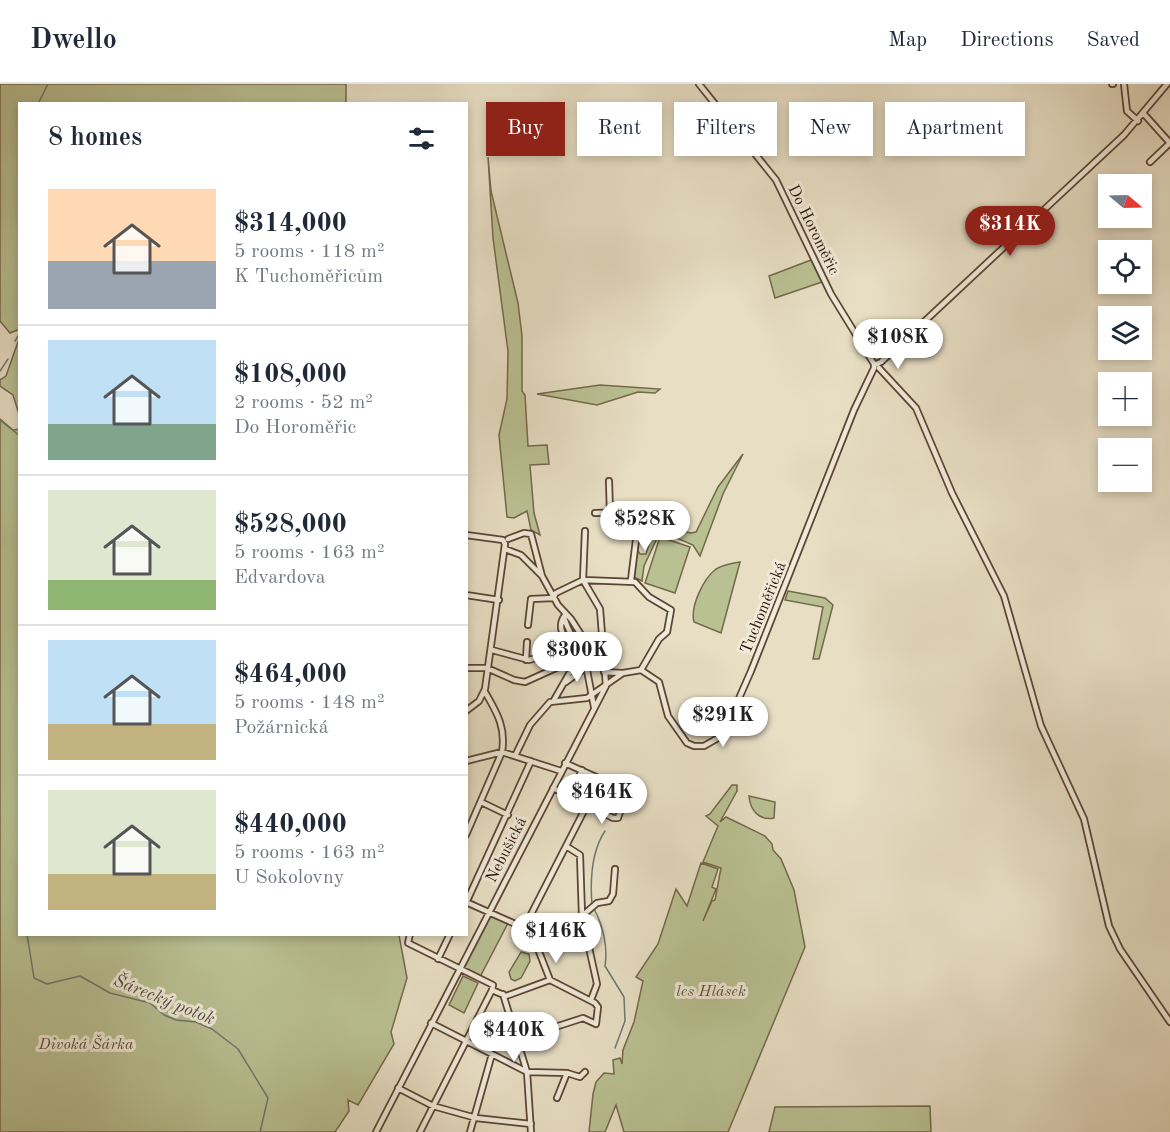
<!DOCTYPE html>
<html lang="en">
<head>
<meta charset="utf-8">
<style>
	:root { --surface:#fff; --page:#f6f6f7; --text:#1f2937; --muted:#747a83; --line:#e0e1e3; --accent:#8f2418 }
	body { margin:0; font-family:"Old Standard TT",serif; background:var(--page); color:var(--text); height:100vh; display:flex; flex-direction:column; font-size:22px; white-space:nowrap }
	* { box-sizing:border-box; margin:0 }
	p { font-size:20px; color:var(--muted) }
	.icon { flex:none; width:33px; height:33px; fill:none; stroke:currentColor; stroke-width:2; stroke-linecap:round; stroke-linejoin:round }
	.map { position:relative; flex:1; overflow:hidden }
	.details { position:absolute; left:18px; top:18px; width:450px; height:834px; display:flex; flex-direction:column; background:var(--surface); border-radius:0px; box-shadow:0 3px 9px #0003 }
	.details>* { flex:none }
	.top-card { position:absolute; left:486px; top:18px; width:570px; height:54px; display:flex; gap:12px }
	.needle { width:39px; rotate:109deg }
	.tools { position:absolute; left:1098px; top:90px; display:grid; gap:12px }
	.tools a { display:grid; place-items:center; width:54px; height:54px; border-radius:0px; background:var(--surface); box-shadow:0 3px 9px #0003; font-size:30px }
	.price { position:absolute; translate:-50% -51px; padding:0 14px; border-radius:21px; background:#fff; color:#222; font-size:20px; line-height:39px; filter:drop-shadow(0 2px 3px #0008) }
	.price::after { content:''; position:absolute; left:50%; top:36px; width:18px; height:14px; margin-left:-9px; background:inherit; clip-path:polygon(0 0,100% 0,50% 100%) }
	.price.on { background:var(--accent); color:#fff }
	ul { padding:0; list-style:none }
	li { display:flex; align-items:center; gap:18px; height:150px; padding:0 30px }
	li+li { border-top:2px solid var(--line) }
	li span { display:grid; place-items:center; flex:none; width:168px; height:120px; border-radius:0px; color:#555 }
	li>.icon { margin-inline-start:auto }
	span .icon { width:72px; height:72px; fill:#fffc; stroke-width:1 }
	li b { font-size:26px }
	h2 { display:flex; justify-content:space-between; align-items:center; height:72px; padding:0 30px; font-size:26px }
	.pill { padding:0 21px; border-radius:0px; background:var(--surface); box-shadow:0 3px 9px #0003; font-size:21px; line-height:54px }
	.pill.on { background:var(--accent); color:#fff }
	header { display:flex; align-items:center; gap:36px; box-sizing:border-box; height:84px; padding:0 30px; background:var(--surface); border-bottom:2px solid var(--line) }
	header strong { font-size:28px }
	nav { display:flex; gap:33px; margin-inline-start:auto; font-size:21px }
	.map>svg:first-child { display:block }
	.green { fill:#b9c092; stroke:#74684a; stroke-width:1.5 }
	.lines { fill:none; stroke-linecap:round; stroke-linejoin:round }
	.stream { stroke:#6d786e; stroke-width:1.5 }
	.minor-casing { stroke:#5c4433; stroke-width:8 }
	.minor { stroke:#efead9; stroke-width:4.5 }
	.labels { text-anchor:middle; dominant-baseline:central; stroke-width:6; stroke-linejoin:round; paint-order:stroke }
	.street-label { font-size:16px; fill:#2e1103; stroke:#efead9 }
	.park-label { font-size:16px; font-style:italic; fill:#5f4e35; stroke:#efead9 }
	.water-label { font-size:18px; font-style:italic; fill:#534d41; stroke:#efead9 }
</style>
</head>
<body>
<header>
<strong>Dwello</strong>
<nav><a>Map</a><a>Directions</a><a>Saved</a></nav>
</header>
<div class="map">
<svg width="1170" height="1048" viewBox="0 0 1170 1048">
	<rect width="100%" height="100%" fill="#e7dec4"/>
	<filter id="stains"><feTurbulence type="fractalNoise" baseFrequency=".00333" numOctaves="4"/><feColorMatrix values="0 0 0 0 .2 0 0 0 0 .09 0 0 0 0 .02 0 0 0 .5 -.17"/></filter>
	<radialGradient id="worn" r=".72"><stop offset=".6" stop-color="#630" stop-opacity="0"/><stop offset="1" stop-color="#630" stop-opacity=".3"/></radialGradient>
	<path class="green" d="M 0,0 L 346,0 L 346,19 L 20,20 L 20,245 L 10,249 L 0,237 Z
		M 488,73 L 491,107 L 518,219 L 522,252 L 522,307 L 525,311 L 528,362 L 547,361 L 549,380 L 530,381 L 534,429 L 540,451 L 531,446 L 527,427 L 514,434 L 507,433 L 499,351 L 507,315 L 508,267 L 493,154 Z
		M 811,176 L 822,198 L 775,214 L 769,192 Z
		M 19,255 L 20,255 L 19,330 L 13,311 L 0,302 L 0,296 L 6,292 Z
		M 600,301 L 660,305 L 655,309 L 638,308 L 597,321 L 537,310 Z
		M 0,335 L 13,346 L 20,345 L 20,850 L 399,851 L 407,894 L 391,948 L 394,960 L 358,1021 L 348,1016 L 349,1027 L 335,1048 L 0,1048 Z
		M 743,370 L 723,410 L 700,472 L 693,461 L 663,448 L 659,450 L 644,482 L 642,497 L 634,493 L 637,465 L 640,470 L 646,470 L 654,445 L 661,443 L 691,449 L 696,448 L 718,403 Z
		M 660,453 L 690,463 L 675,509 L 645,499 Z
		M 740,478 L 721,549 L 694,538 C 690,523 703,495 716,485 C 723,481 732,479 740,478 Z
		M 788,507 L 825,514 L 833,521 L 819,575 L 813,575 L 823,523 L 785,516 Z
		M 732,701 L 737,701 L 737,707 L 720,738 L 726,733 L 765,752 L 772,760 L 773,766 L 781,775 L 794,806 L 805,863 L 728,1048 L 624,1048 L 616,1021 L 605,1048 L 589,1048 L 593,1010 L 596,998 L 604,989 L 614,990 L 613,976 L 620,974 L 622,980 L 623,966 L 634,938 L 643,897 L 636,893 L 658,860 L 676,805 L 687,822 L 701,779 L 718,785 L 712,803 L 716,805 L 703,837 L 712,817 L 715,816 L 721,784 L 703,778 L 718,742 L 706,732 L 710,730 Z
		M 749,712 L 775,718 L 774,734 C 759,737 750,726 749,712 Z
		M 491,831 L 508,839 L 480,893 L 463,884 Z
		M 521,868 L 529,870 L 530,877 L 521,894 L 515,897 L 511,895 L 509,888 Z
		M 463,892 L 478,899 L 464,929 L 449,921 Z
		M 930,1022 L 931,1048 L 769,1048 L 775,1023 Z"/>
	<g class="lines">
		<path class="stream" d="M 38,20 L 48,0
			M 15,257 L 20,249
			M 0,287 L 8,275
			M 0,336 L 20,352
			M 592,821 C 590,796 591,768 605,747
			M 594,825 C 603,841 608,863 605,882 L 624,913 L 625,937 L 615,964
			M 27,850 L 34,894 L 47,900 L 80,892 L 110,909 L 150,919 L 164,931 L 176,936 L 196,938 L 212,945 L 238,965 L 268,1014 L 260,1048"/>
		<defs>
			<path id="minor" d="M 699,0 L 776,96 L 831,210 L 874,280
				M 1112,0 L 1113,0
				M 1124,0 L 1127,27 L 1138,37
				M 1144,30 L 1170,59
				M 1150,78 L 1170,59
				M 879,284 L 916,324 L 952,409 L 1004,512 L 1041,642 L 1084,735 L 1109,842 L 1120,865 L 1170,938
				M 609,397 L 610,429
				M 595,429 L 639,428
				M 466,451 L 503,456 L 505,460 L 485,605 L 479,617 L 466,627
				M 508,455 L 524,449 L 531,450 L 542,492
				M 505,465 L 521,471 L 542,492 L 558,521 L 571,535 L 603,585
				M 631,496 L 640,424
				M 466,511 L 499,516
				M 564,533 C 567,547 585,573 585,584 L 566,598
				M 528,541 L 531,515 L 553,514 L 556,509 L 583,496 L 635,498 L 649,513 L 671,526 L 667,548 L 659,555 L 641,586
				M 492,566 L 529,576 L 570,564 C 564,552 556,543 565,531
				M 526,576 L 527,558
				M 586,581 L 594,623
				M 466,584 L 487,584 L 514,596 L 525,598 L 567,579 L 574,581 L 554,616
				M 604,588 L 623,589
				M 515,672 L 530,641 L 550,618 L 587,614 L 623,589 L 641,586 L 659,598 L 668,632 L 687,659 L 694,662 L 704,662 L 718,654 L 729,637 L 751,587 L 854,326 L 874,284 L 874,281 L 881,278 L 1124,51 L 1167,0
				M 466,677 L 502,668 L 561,687
				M 553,704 L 613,734 L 618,734 L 627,707 L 565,679
				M 570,713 L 582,686
				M 481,718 L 508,731
				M 466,751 L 502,668 C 506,643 497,629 485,608
				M 566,762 L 580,771 L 582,832 L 597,900 L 591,916
				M 466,819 L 531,677
				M 524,844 L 587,721
				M 531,847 L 582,832 L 597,819 L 609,817 L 613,810 L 615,785
				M 410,850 L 408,859 L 493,901 L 492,906 L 506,912 L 550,896 L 531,847 L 466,818
				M 438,875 L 450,850
				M 503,910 L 527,988 L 531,1048
				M 431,939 L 527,988 L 567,989 L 557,1014
				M 518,955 L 583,934 L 596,940 L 598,923 L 595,919 L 550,896
				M 567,989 L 580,993 L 585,988
				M 398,1004 L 433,1022 L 476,1034 L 531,1040
				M 376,1048 L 606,602 L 600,525 L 583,496 L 585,447
				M 420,1048 L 492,906
				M 470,1048 L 492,970"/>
		</defs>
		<use href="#minor" class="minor-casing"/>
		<use href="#minor" class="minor"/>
	</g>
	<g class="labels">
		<g class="street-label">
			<text transform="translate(813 146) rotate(64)">Do Horoměřic</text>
			<text transform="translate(764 524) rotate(-68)">Tuchoměřická</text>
			<text transform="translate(507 766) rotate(-63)">Nebušická</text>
		</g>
		<g class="park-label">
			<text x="711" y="908">les Hlásek</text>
			<text x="86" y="961">Divoká Šárka</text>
		</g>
		<g class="water-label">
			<text transform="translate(164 916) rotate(22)">Šárecký potok</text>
		</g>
	</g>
	<rect width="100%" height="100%" filter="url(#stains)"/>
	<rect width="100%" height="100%" fill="url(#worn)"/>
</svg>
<div class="tools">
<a><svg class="needle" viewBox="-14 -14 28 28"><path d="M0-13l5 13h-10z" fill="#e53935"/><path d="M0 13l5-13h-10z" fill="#747a83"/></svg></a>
<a><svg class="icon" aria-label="locate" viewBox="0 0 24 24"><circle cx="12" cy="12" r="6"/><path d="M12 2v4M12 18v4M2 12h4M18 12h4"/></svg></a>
<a><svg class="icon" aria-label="layers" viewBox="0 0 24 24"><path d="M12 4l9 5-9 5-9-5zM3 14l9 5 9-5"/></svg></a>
<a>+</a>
<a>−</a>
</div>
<b class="price on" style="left:1010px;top:173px">$314K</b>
<b class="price" style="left:898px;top:286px">$108K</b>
<b class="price" style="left:645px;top:468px">$528K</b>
<b class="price" style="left:577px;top:599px">$300K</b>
<b class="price" style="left:723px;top:664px">$291K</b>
<b class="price" style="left:602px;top:741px">$464K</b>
<b class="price" style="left:556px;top:880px">$146K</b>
<b class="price" style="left:514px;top:979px">$440K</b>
<div class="top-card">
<a class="pill on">Buy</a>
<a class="pill">Rent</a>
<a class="pill">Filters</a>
<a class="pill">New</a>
<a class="pill">Apartment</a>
</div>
<section class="details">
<h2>8 homes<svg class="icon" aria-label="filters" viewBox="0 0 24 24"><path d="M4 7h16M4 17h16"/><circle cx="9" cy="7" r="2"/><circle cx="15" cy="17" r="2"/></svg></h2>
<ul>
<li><span style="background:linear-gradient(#ffd9b3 60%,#9aa5b1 0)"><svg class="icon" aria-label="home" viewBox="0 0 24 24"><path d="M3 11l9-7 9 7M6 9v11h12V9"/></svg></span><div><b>$314,000</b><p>5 rooms · 118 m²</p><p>K Tuchoměřicům</p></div></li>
<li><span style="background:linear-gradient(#bfe0f5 70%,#7fa58c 0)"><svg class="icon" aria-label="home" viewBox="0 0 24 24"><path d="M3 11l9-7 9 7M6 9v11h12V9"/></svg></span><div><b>$108,000</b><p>2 rooms · 52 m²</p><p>Do Horoměřic</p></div></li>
<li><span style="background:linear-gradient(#dfe7d0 75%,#8fb573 0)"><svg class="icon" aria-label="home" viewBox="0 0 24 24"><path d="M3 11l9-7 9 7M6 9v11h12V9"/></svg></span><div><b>$528,000</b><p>5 rooms · 163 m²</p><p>Edvardova</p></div></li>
<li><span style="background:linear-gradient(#bfe0f5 70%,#c2b280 0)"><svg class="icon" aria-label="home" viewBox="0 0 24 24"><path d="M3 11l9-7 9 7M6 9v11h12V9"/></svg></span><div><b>$464,000</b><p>5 rooms · 148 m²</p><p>Požárnická</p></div></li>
<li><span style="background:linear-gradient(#dfe7d0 70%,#c2b280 0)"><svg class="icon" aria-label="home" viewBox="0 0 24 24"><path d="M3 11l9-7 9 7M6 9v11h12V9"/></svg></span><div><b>$440,000</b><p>5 rooms · 163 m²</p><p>U Sokolovny</p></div></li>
</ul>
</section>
</div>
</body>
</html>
